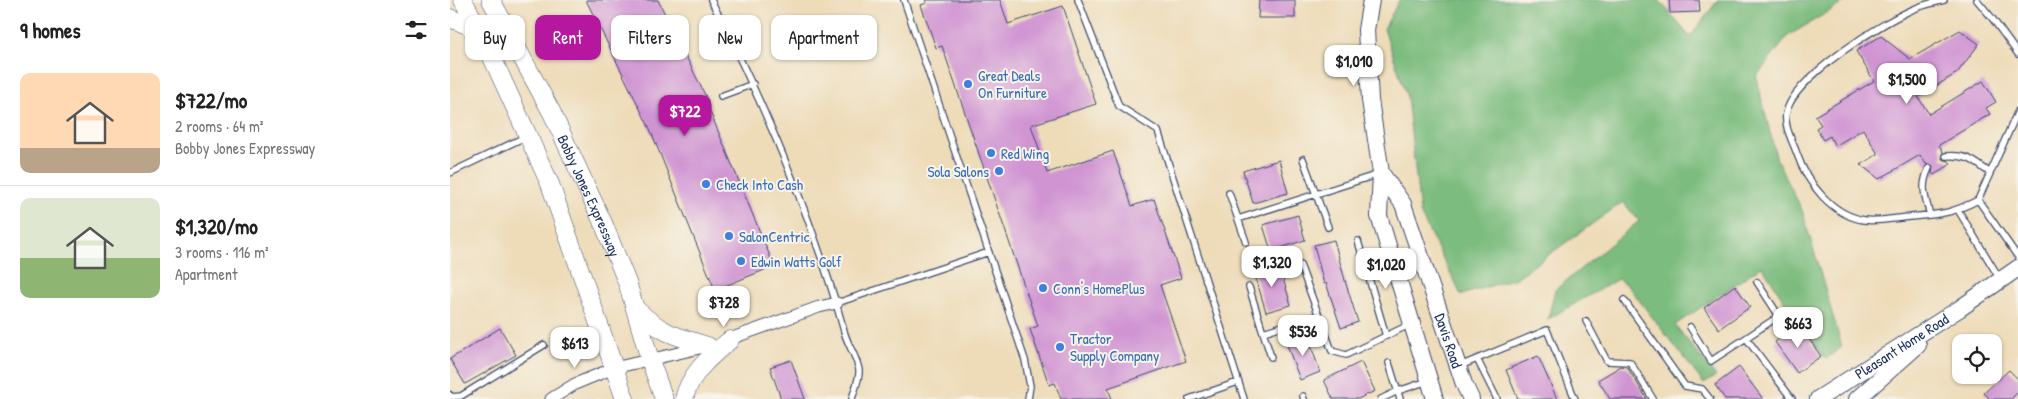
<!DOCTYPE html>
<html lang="en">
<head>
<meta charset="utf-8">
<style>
	:root { --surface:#fff; --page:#f6f6f6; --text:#222; --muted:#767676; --line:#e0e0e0; --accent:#b5179e }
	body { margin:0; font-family:"Patrick Hand",sans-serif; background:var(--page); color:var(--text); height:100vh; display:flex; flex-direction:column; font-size:19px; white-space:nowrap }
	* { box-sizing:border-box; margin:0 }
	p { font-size:16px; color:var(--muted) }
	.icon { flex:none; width:28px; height:28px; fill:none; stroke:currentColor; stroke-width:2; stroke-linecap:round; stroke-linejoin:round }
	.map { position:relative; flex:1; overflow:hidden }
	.side { display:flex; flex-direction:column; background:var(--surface); width:450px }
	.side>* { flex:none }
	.guide { position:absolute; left:15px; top:15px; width:475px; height:45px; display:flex; gap:10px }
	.controls { position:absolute; left:1502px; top:334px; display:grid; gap:10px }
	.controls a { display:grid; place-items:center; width:50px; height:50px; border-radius:10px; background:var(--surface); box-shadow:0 1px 4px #0004; font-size:25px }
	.price { position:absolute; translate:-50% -42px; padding:0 11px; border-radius:10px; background:#fff; color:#222; font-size:16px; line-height:32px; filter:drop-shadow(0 1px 2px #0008) }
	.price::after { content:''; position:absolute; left:50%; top:30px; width:15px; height:11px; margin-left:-8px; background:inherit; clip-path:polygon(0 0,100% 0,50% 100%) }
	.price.selected { background:var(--accent); color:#fff }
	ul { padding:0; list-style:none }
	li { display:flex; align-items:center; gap:15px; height:125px; padding:0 20px }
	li+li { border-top:1px solid var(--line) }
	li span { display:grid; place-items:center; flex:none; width:140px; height:100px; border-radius:10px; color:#555 }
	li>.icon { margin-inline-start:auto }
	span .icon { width:60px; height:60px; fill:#fffc; stroke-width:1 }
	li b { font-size:21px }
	h2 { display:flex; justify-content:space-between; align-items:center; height:60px; padding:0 20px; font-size:21px }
	.pill { padding:0 18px; border-radius:10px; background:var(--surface); box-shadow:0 1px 4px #0004; font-size:18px; line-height:45px }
	.pill.selected { background:var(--accent); color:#fff }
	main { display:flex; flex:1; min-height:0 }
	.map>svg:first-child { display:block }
	.forest { fill:#7cbc7e; stroke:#4c766e }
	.building { fill:#d094d3 }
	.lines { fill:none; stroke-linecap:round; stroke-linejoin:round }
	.lane-casing { stroke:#3b496c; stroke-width:8 }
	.street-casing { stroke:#3b496c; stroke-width:13 }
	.secondary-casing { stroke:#3b496c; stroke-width:18 }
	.primary-casing { stroke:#3b496c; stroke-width:19 }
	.lane { stroke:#fff; stroke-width:5.5 }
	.street { stroke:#fff; stroke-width:11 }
	.secondary { stroke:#fff; stroke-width:16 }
	.primary { stroke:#fff; stroke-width:18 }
	.shop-dot { fill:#3f7fe0; stroke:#f7f3e8; stroke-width:2 }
	.labels { text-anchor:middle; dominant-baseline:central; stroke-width:4; stroke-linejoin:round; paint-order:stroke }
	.shop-label { font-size:15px; fill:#366cbe; stroke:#f7f3e8; text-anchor:start }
	.street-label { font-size:15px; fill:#1b2f5e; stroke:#f7f3e8 }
</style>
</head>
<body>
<main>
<section class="side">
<h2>9 homes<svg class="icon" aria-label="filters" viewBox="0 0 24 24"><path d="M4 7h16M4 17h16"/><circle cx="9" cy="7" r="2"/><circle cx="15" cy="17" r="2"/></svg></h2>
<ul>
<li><span style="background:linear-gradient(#ffd9b3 75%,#b9a48a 0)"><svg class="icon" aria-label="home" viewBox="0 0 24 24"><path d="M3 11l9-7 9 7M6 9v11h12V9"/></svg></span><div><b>$722/mo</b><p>2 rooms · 64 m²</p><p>Bobby Jones Expressway</p></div></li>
<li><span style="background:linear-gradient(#dfe7d0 60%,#8fb573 0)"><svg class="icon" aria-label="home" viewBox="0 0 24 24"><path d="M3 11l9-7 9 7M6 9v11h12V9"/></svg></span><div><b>$1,320/mo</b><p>3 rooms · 116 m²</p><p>Apartment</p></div></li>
</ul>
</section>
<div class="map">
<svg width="1568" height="399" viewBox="0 0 1568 399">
	<rect width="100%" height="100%" fill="#f7f3e8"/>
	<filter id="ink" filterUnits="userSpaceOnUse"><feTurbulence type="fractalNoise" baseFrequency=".02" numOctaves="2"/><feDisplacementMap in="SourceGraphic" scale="10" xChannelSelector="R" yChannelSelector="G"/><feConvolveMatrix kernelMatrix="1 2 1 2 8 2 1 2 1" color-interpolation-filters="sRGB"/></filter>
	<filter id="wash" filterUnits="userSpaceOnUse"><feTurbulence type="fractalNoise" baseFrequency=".0096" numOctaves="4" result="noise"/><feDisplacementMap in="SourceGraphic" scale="20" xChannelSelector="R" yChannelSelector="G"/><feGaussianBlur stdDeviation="1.12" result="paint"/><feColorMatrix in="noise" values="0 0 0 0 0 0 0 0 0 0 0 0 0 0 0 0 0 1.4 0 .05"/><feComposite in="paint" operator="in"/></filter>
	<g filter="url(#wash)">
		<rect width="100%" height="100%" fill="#eedcb9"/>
		<path class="forest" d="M 949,0 L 1209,0 L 1240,37 L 1268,0 L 1398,0 L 1338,36 L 1306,77 L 1327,160 L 1352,210 L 1392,347 L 1376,359 L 1343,315 L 1312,266 L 1225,325 L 1266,376 L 1254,384 L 1178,286 L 1168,279 L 1098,319 L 1105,290 L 1189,221 L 1173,202 L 1066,278 L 1011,295 L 970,213 L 957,97 L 934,29 Z"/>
		<g id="blocks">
			<path class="building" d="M 136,0 L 208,0 L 258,101 L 256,102 L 324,266 L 265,290 L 200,129 Z
				M 476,0 L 550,0 L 558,24 L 613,6 L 646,104 L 581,125 L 597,173 L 663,151 L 682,206 L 704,199 L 731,278 L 710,285 L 736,361 L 658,388 L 662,399 L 611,399 L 605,383 L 599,385 L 580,329 L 588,326 L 492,46 L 486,48 L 471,5 L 477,3 Z
				M 809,0 L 845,0 L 845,18 L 808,18 Z
				M 1219,0 L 1249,0 L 1250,12 L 1220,13 Z
				M 1510,30 L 1529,44 L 1507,73 L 1468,97 L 1479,114 L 1533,81 L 1546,102 L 1536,108 L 1540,114 L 1489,145 L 1493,152 L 1492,159 L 1499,161 L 1501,164 L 1484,175 L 1482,173 L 1483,166 L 1480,164 L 1476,164 L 1470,155 L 1429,179 L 1411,165 L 1428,154 L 1413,129 L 1385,146 L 1380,136 L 1373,140 L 1366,128 L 1371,125 L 1365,116 L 1424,81 L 1406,51 L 1431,36 L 1460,59 Z
				M 829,160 L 838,193 L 803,203 L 793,171 Z
				M 848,215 L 855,240 L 821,251 L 813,225 Z
				M 884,240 L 896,284 L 908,322 L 891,328 L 876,283 L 874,284 L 864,245 Z
				M 829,265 L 841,305 L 816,312 L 804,272 Z
				M 1285,285 L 1300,307 L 1269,329 L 1254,308 Z
				M 1349,325 L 1371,356 L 1347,373 L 1325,342 Z
				M 50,328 L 66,355 L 15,384 L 0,359 Z
				M 857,334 L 870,372 L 850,380 L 836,342 Z
				M 1088,356 L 1107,399 L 1068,399 L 1056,370 Z
				M 341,360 L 355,399 L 331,399 L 320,367 Z
				M 911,362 L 925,391 L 908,399 L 883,399 L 874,380 Z
				M 1171,366 L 1177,367 L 1197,399 L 1160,399 L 1148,380 Z
				M 1289,367 L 1313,399 L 1275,399 L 1265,385 Z
				M 1559,370 L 1568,379 L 1568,392 L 1561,399 L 1540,399 L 1534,393 Z"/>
		</g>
	</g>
	<g filter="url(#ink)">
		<use href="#blocks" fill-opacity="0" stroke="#3b496c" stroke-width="1"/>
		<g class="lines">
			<defs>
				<path id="lane" d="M 261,0 C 315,106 362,216 394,331 C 397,344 407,357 409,370 C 410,378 404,391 402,399
					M 454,0 L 575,360 L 580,386 L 578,399
					M 628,0 L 669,106 L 708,131 L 794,399
					M 1494,0 C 1486,2 1477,4 1469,7 C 1436,19 1342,78 1336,114 C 1334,127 1343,142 1347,154 C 1357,183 1382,215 1414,220 C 1428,222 1446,218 1460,217 C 1490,214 1501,214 1528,200 L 1568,111
					M 1527,0 L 1542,18 L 1568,54
					M 271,96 L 303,84
					M 1496,156 C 1517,154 1524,161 1540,173
					M 853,159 L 878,227
					M 1479,168 C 1470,187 1475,196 1480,215
					M 0,173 L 77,136
					M 779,193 L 788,219 L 929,174
					M 1528,200 L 1568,257
					M 1508,210 L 1550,279
					M 788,219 L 796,242
					M 908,241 L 936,336
					M 850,265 L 882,351 L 896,355 L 961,324
					M 1307,282 L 1329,316 L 1296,338 L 1342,399
					M 799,287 L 813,332 L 869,315
					M 1174,300 L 1235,386 L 1252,389 L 1260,399
					M 387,303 L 539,252
					M 1136,321 L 1157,361 L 1180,362 L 1203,399
					M 1240,327 L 1261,361 L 1296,338
					M 813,332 L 821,357
					M 1027,359 L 1047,399
					M 939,363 L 950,399
					M 1010,366 L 1097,330 L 1125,399
					M 0,395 L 1,397 L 11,396 L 94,345
					M 853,396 L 854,399
					M 739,399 L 788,382
					M 931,399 L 948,391 L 978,381"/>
				<path id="street" d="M 274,341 L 369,307 L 387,303
					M 101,399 L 125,384 L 164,368 L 254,347"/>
				<g id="secondary">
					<path d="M 921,0 L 916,30 L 920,100 L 931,173 L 929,216 L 985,399"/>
					<path id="s1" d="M 931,173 L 953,204 L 1014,384 L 1021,399"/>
					<path id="s2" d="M 1368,399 L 1509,309 L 1568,268"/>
					<path d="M 1407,399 L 1468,345"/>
				</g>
				<g id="primary">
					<path d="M 13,0 L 35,42 L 100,184 L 175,399"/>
					<path id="s3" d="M 41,0 L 102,113 L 154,225 L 178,285 L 200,360 L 214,399"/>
					<path d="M 0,18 L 17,25 L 29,35"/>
					<path d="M 186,309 C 211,333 225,336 258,346"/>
					<path d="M 234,399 C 240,373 260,357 280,340"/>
				</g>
			</defs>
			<use href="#lane" class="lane-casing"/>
			<use href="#street" class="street-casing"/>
			<use href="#secondary" class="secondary-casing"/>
			<use href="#primary" class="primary-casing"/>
			<use href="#lane" class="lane"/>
			<use href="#street" class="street"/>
			<use href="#secondary" class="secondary"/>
			<use href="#primary" class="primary"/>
		</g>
	</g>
	<g class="shop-dot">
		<circle cx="518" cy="84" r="5"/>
		<circle cx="541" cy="153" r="5"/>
		<circle cx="549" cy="171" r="5"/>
		<circle cx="256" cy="184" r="5"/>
		<circle cx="279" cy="236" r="5"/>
		<circle cx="291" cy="261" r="5"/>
		<circle cx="593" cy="288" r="5"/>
		<circle cx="610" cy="347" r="5"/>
	</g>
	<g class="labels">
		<g class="shop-label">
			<text x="528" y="75">Great Deals<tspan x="528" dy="17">On Furniture</tspan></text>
			<text x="551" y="153">Red Wing</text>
			<text x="539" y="171" text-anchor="end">Sola Salons</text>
			<text x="266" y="184">Check Into Cash</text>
			<text x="289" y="236">SalonCentric</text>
			<text x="301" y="261">Edwin Watts Golf</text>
			<text x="603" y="288">Conn's HomePlus</text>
			<text x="620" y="338">Tractor<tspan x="620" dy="17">Supply Company</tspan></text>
		</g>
		<g class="street-label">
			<text stroke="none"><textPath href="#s3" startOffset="219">Bobby Jones Expressway</textPath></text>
			<text stroke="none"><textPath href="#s1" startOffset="182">Davis Road</textPath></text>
			<text stroke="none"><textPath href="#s2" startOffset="99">Pleasant Home Road</textPath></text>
		</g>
	</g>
</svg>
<div class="controls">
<a><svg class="icon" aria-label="locate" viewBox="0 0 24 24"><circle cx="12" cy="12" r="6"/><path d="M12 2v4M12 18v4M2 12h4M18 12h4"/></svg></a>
</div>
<b class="price" style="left:904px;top:87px">$1,010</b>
<b class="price" style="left:1457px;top:105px">$1,500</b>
<b class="price selected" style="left:235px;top:137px">$722</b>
<b class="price" style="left:822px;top:288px">$1,320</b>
<b class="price" style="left:936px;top:290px">$1,020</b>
<b class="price" style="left:274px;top:328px">$728</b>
<b class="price" style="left:1348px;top:349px">$663</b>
<b class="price" style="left:853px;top:357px">$536</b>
<b class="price" style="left:125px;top:369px">$613</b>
<div class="guide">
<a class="pill">Buy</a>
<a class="pill selected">Rent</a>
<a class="pill">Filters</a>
<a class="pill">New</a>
<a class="pill">Apartment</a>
</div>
</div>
</main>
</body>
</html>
